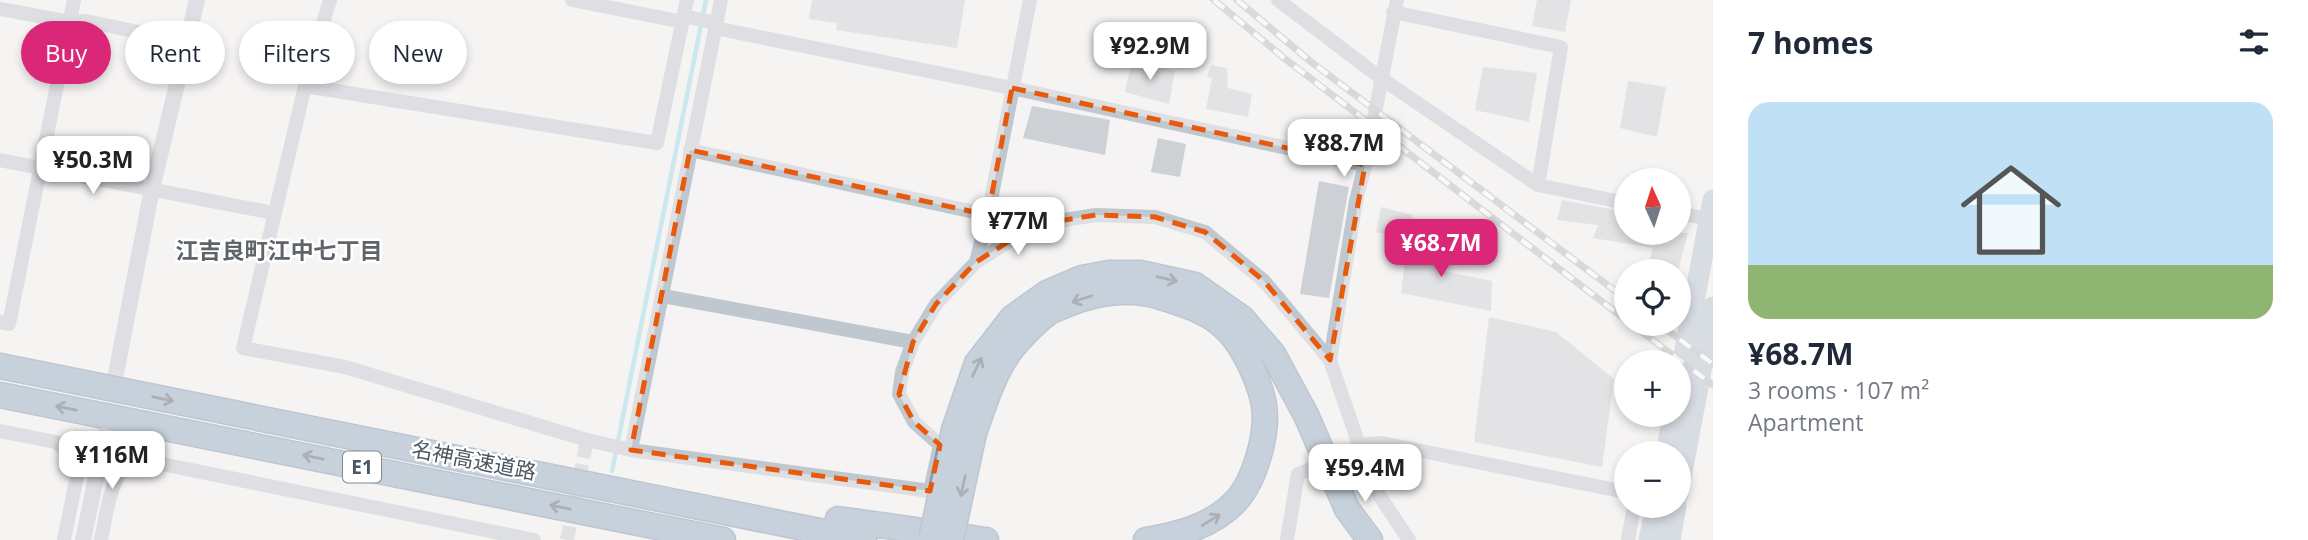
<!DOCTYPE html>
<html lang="en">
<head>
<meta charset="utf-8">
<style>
	:root { --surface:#fff; --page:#f2f2f3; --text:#1f2937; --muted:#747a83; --accent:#db2777 }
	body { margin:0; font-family:"Open Sans","Noto Sans JP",sans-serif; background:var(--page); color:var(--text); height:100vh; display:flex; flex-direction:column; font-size:26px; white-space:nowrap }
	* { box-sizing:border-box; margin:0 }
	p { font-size:23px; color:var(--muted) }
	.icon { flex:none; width:38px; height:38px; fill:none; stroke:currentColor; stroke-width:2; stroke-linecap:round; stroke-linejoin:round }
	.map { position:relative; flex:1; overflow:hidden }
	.drawer { display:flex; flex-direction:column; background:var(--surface); width:595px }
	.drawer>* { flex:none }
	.top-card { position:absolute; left:21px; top:21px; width:665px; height:63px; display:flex; gap:14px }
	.needle { width:46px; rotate:357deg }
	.controls { position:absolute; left:1614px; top:168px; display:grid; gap:14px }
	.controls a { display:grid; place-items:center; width:77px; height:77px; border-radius:50%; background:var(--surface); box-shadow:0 4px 10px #0003; font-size:35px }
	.price { position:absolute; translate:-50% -60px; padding:0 16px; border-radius:14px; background:#fff; color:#222; font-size:23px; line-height:46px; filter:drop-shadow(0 2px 4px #0008) }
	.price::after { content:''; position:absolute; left:50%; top:42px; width:21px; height:16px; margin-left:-10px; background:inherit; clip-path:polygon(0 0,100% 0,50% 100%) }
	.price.on { background:var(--accent); color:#fff }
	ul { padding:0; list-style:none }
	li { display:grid; align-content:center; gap:14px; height:371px; padding:0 35px }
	li span { display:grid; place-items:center; height:217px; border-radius:21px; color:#555 }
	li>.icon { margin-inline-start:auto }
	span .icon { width:126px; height:126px; fill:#fffc; stroke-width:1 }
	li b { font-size:30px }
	h2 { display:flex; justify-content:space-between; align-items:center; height:84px; padding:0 35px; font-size:30px }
	.chip { padding:0 24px; border-radius:32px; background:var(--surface); box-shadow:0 4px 10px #0003; font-size:24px; line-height:63px }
	.chip.on { background:var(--accent); color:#fff }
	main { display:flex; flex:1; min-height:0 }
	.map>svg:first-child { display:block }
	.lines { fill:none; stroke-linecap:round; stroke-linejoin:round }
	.stream { stroke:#93deeb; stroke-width:4.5 }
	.building { fill:#cdd0d5 }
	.minor-tunnel { stroke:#caccce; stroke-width:14; stroke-dasharray:14 7; stroke-linecap:butt }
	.tertiary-tunnel { stroke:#caccce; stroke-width:16; stroke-dasharray:16 8; stroke-linecap:butt }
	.motorway-casing { stroke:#7893ab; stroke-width:27 }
	.minor { stroke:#bfc8ce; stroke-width:14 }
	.tertiary { stroke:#bfc8ce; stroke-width:16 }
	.primary { stroke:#b4c4d0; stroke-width:21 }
	.motorway { stroke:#8da8bf; stroke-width:24 }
	.rail-casing { stroke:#b5b8bd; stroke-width:7 }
	.rail { stroke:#fff; stroke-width:4.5; stroke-dasharray:13; stroke-linecap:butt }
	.motorway-bridge-casing { stroke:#7893ab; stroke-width:27; stroke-linecap:butt }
	.motorway-bridge { stroke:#8da8bf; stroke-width:24 }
	.oneway { stroke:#525f6a }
	.marked { fill:none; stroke:#e8590c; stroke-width:5; stroke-dasharray:14 9; stroke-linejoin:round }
	.labels { text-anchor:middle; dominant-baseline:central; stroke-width:5; stroke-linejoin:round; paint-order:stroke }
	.shield { fill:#fff; stroke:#818990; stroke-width:2 }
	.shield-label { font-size:19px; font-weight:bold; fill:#4b5760 }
	.street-label { font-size:21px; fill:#4b5760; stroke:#fff }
	.neighbourhood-label { font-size:23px; font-weight:bold; fill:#5f6468; stroke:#fff }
</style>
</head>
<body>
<main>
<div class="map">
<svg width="1713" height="540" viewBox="0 0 1713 540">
	<rect width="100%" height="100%" fill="#f5f3f3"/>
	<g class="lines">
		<path class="stream" d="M 612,471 L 706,0"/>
	</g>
	<path class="building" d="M 812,0 L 965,0 L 957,48 L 836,30 L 837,23 L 809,19 Z
		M 1537,0 L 1571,0 L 1565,32 L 1532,26 Z
		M 1132,60 L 1175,71 L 1169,104 L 1125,92 Z
		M 1211,65 L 1227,68 L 1228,88 L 1252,94 L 1248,117 L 1206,109 L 1212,78 L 1207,77 Z
		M 1483,67 L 1537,73 L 1529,122 L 1475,110 Z
		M 1628,81 L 1666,87 L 1657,137 L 1620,128 Z
		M 1032,106 L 1110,120 L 1105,155 L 1023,138 Z
		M 1158,138 L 1186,144 L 1180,177 L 1151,172 Z
		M 1319,181 L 1349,187 L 1329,298 L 1300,294 Z
		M 1562,200 L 1626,212 L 1626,233 L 1688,233 L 1678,271 L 1646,271 L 1653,248 L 1593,238 L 1598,225 L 1557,220 Z
		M 1381,207 L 1413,215 L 1409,238 L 1376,232 Z
		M 1403,242 L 1447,250 L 1443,271 L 1492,281 L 1491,311 L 1401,293 L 1405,260 L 1400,259 Z
		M 1489,317 L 1556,332 L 1614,379 L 1602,467 L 1474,442 Z"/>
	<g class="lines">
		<path class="minor-tunnel" d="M 567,540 L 587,440"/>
		<path class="tertiary-tunnel" d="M 107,426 L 118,363"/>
		<defs>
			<path id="motorway" d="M 0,366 L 864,540
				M 0,395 L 723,540
				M 954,430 L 977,363 L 1012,318 L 1047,293 L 1082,278 L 1109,273 L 1140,273 L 1195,285 L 1242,318 L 1273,354 L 1306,415 L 1347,509 L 1370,540
				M 974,433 C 984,405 993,374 1011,350 C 1019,339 1037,321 1048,313 C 1054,309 1062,307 1068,304 C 1098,292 1129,287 1161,297 C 1184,304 1210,312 1227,330 C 1243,346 1258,378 1263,400 C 1270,430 1255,483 1233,504 C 1209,527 1178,535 1146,540
				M 838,519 L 986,540"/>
		</defs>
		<use href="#motorway" class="motorway-casing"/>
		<path class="minor" d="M 330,0 L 308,73 L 243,348 L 345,367 L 587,440 L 631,450 L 930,491 L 940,445 L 914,422 L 899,394 L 902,372 L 913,342 L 936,304 L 976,262 L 988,215 L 1030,0
			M 572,0 L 683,22
			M 1278,0 L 1382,79 L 1538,185 L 1626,203
			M 0,9 L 70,22 L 86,21 L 186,42
			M 1393,12 L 1561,47 L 1538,185
			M 684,16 L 716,23
			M 715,28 L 1012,88 L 1365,165
			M 305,86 L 657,143 L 687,0
			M 690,150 L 988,215 L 1045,223 L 1096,215 L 1155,217 L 1205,232 L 1264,281 L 1330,360 L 1359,445 L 1379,495 L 1409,540
			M 0,160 L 274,213
			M 1678,213 L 1713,220
			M 976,262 L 1011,240 L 1045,223
			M 663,296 L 913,342
			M 0,322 L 9,324 L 74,0
			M 1330,360 L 1356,201 L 1365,165 L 1397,0
			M 0,431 L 56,442 L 71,453 L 78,471 L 64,540
			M 631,450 L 721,0
			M 1336,460 L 1359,445 L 1382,443 L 1626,492
			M 101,540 C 107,512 109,482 129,461 L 147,461 L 534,540
			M 1287,540 L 1298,474 L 1311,469
			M 1628,540 L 1634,506"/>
		<path class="tertiary" d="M 118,363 L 152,189 L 197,0
			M 83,540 L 105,435"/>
		<path class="primary" d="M 1678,387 L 1713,200
			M 1666,453 L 1673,415
			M 1678,494 L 1713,307
			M 1649,540 L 1656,506
			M 1670,540 L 1676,506"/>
		<use href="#motorway" class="motorway"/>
		<defs>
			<path id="rail" d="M 1214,0 L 1284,58 L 1626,320
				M 1237,0 L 1310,61 L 1626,299
				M 1631,324 L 1713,385
				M 1659,324 L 1713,364"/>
		</defs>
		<use href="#rail" class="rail-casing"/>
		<use href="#rail" class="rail"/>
		<defs>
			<path id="motorway-bridge" d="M 931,540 L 954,430
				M 951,540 L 974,433"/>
		</defs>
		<use href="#motorway-bridge" class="motorway-bridge-casing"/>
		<use href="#motorway-bridge" class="motorway-bridge"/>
	</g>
	<defs><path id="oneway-shaft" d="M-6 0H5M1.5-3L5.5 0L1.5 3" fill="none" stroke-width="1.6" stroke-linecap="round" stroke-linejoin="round" transform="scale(1.75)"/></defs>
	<g class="oneway">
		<use href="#oneway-shaft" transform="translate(1167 279) rotate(13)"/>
		<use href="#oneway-shaft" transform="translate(1082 299) rotate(162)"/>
		<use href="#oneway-shaft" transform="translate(977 367) rotate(-64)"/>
		<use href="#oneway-shaft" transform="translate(163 399) rotate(11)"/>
		<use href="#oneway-shaft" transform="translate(66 408) rotate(-169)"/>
		<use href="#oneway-shaft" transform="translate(313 457) rotate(-169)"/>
		<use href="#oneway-shaft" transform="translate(963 486) rotate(102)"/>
		<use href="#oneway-shaft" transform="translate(560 507) rotate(-169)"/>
		<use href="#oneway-shaft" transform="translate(1211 520) rotate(-32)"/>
	</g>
	<path d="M0 0H1713V540H0ZM 1012,88 L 1365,165 L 1330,360 L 1264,281 L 1205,232 L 1155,217 L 1096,215 L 1045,223 L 1011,240 L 976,262 L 936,304 L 913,342 L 899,394 L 914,422 L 940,445 L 930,491 L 631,450 L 690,150 L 988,215 Z" fill="#f5f3f3" fill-opacity=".55" fill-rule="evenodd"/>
	<path class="marked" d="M 1012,88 L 1365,165 L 1330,360 L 1264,281 L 1205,232 L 1155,217 L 1096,215 L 1045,223 L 1011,240 L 976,262 L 936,304 L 913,342 L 899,394 L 914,422 L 940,445 L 930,491 L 631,450 L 690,150 L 988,215 Z"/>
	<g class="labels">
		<rect class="shield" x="343" y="451.5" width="38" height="31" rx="5"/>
		<g class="shield-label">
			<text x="362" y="467">E1</text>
		</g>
		<g class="street-label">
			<text transform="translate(474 460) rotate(11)">名神高速道路</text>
		</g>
		<g class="neighbourhood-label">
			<text x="279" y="250">江吉良町江中七丁目</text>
		</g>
	</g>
</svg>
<div class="controls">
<a><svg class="needle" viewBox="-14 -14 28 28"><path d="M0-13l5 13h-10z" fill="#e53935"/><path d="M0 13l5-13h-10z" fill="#747a83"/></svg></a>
<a><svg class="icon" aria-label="locate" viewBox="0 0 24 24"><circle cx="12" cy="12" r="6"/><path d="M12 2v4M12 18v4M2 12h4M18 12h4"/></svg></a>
<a>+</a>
<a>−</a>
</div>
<b class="price" style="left:1150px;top:82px">¥92.9M</b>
<b class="price" style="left:1344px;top:179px">¥88.7M</b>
<b class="price" style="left:93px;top:196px">¥50.3M</b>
<b class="price" style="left:1018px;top:257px">¥77M</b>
<b class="price on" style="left:1441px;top:279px">¥68.7M</b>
<b class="price" style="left:112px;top:491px">¥116M</b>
<b class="price" style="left:1365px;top:504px">¥59.4M</b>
<div class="top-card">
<a class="chip on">Buy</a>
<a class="chip">Rent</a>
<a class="chip">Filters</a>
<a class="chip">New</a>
</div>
</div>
<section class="drawer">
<h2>7 homes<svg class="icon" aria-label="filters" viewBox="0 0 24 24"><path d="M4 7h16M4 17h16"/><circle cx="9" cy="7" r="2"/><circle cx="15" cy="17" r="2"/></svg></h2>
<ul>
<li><span style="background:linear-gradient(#bfe0f5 75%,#8fb573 0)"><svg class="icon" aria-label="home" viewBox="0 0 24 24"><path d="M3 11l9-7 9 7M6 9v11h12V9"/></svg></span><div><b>¥68.7M</b><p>3 rooms · 107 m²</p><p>Apartment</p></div></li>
</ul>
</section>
</main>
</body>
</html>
